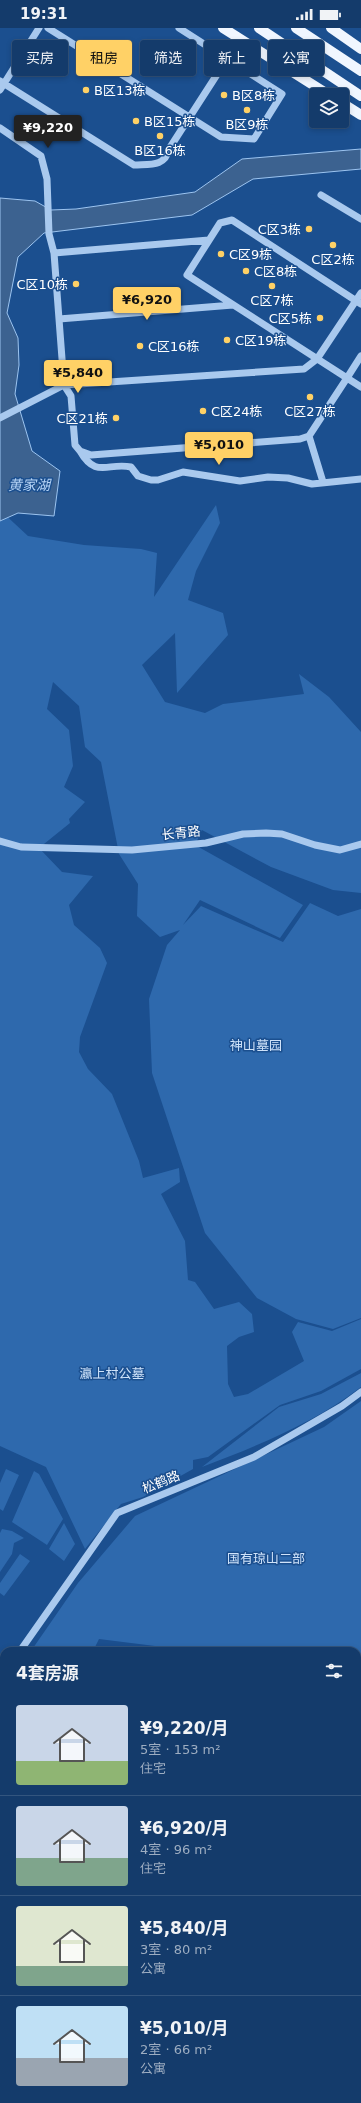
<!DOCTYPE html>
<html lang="zh">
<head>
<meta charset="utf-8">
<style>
	:root { --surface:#143b6b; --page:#214673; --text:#f1f3f6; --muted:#9dadc1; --line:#33557e; --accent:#ffd166 }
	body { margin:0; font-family:"DejaVu Sans","Noto Sans SC",sans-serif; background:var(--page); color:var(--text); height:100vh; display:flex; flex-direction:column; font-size:15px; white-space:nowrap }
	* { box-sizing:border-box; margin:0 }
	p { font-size:13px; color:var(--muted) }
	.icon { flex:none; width:22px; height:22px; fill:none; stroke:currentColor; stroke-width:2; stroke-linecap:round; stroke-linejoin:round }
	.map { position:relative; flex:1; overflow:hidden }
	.sheet { position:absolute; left:0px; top:1619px; width:361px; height:456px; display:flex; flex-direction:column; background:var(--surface); border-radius:12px 12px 0 0; box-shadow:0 2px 6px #0003,0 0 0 1px var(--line) }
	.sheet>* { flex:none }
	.banner { position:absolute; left:12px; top:12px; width:337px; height:36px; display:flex; gap:8px }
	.fabs { position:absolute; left:309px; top:60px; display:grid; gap:8px }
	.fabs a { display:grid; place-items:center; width:40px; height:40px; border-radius:4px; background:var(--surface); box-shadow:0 2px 6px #0003,0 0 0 1px var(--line); font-size:20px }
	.price { position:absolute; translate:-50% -34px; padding:0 9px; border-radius:4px; background:var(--accent); color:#111; font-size:13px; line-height:26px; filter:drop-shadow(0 1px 2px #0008) }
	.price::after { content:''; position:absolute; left:50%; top:24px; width:12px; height:9px; margin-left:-6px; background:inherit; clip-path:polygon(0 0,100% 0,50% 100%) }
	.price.current { background:#222; color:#fff }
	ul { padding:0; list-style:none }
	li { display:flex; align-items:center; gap:12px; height:100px; padding:0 16px }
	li+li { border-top:1px solid var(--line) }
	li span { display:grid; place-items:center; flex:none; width:112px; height:80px; border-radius:4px; color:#555 }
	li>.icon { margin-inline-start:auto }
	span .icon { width:48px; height:48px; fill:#fffc; stroke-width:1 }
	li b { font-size:17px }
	h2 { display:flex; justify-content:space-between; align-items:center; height:48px; padding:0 16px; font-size:17px }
	.pill { padding:0 14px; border-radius:4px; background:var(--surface); box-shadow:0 2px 6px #0003,0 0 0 1px var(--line); font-size:14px; line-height:36px }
	.pill.current { background:var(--accent); color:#111 }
	.status { display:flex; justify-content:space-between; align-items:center; height:28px; padding:0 20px; background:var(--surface); direction:ltr }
	.status svg { height:11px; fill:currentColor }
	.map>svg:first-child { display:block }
	.green { fill:#2e69ad }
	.water { fill:#3c6290; stroke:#9cc4f0 }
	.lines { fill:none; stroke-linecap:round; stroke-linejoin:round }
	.minor { stroke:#a9c9ee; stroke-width:7 }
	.major { stroke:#f0f6ff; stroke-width:10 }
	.poi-dot { fill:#ffd166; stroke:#1b4f8f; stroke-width:1.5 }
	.labels { text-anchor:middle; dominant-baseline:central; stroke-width:3; stroke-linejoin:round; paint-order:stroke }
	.poi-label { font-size:13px; fill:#fff; stroke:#1b4f8f; text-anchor:start }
	.street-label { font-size:13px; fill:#fff; stroke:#1b4f8f }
	.park-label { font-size:13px; fill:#cfe3fa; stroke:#1b4f8f }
	.water-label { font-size:14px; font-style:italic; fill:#b5d3f5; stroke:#1b4f8f }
</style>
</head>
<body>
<div class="status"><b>19:31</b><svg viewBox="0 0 49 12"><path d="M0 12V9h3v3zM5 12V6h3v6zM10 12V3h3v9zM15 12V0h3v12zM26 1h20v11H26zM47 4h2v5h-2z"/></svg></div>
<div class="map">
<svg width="361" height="2075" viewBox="0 0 361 2075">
	<rect width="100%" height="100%" fill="#1b4f8f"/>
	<path class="green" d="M 216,477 L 220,495 L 196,543 L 188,572 L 223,585 L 228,607 L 177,665 L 175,605 L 142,637 L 165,674 L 205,685 L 223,676 L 304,666 L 299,646 L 329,669 L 361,704 L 361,865 L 333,862 L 271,839 L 202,802 L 195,817 L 303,877 L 280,910 L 200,872 L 183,897 L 201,878 L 283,914 L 310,875 L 338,888 L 361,881 L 361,1290 L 333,1301 L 296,1291 L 257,1270 L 205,1205 L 152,1045 L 149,971 L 167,917 L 180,902 L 160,909 L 137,888 L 138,856 L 119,826 L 101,734 L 85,719 L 79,678 L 53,654 L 47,681 L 69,702 L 73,738 L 64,759 L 85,774 L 69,791 L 70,795 L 39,820 L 62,844 L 93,848 L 69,877 L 74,897 L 100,920 L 107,935 L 80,1009 L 79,1024 L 88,1041 L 112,1066 L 139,1133 L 143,1150 L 179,1140 L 180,1154 L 161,1166 L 185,1213 L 188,1252 L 195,1254 L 214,1281 L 239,1274 L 252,1286 L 254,1304 L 239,1309 L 227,1318 L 228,1356 L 234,1369 L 248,1366 L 304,1333 L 292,1304 L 298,1294 L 332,1303 L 361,1291 L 361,1341 L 321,1363 L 280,1377 L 208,1429 L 193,1432 L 193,1441 L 143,1469 L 121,1476 L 85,1521 L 46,1439 L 0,1418 L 0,482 L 28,508 L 84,517 L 141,521 L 157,525 L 154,569 Z
		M 361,1345 L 361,1359 C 314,1395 257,1418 202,1439 L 279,1379 L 321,1366 Z
		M 361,1373 L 361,1635 L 357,1635 L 357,1623 L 195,1623 L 99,1611 L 93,1623 L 31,1623 L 78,1555 L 135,1488 L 324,1399 Z
		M 6,1441 L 19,1447 L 3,1483 L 0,1481 L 0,1455 Z
		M 34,1443 L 39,1446 L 63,1491 L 47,1517 L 12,1494 Z
		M 64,1495 L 75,1516 L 64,1533 L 49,1521 Z
		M 2,1501 L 12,1503 L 24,1510 L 14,1515 L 12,1526 L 0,1544 L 0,1505 Z
		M 20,1526 L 30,1533 L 4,1568 L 0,1565 L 0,1555 Z
		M 4,1662 L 4,1713 L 0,1710 L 0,1668 Z
		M 361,1678 L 361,1710 L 357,1713 L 357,1682 Z
		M 357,1890 L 361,1892 L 361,1922 L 358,1923 Z
		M 357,1944 L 361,1948 L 361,1981 L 357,1979 Z
		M 4,1990 L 4,2049 L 0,2046 L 0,1991 Z
		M 357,1997 L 361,1999 L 361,2075 L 24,2075 L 24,2071 L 357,2071 Z"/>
	<path class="water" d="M 361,121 L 361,141 L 253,151 L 192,187 L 44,205 L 18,229 L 7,285 L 18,310 L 19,337 L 15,366 L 32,423 L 60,443 L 54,488 L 18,485 L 0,493 L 0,170 L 35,173 L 51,182 L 76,181 L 195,164 L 242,131 Z"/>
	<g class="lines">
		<path class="minor" d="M 48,0 L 221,109 L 254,111 L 282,66 L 179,0
			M 0,53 L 134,137 C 150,136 165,139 169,121 L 227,31
			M 0,62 L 39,0
			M 0,100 L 41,128 L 47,151 L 49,206 L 54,225
			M 321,167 L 361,191
			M 209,212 L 54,225 L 64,357 L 304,341 L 317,331 L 361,265
			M 361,276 L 232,192 L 220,195 L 187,247 L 347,350 L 361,328
			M 59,291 L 233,277
			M 0,390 L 64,357 L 71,368 L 75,417 L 80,423 L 91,427 L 300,411 L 309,408 L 347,350 L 361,359
			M 309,408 L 323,454
			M 80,423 C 96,451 108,434 131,439 L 138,448 L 151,452 L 158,452 L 183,444 L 240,453 L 268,449 L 288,450 L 312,456 L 361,451
			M 0,813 L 21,819 L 132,822 L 206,815 L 243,806 L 266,805 L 282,806 L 315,817 L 340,822 L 361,816
			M 20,1623 L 117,1485 L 254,1429 L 342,1378 L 361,1364
			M 0,1652 L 4,1646
			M 357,1674 L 361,1673
			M 0,1717 L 4,1720
			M 357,1934 L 361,1938"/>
		<path class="major" d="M 223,0 L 329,67
			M 259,0 L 361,68
			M 296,0 L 361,43
			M 331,0 L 361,21
			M 342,75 L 361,87"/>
	</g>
	<g class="poi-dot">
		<circle cx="86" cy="62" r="4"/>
		<circle cx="224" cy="67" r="4"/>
		<circle cx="247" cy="82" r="4"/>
		<circle cx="136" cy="93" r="4"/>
		<circle cx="160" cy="108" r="4"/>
		<circle cx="309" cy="201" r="4"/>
		<circle cx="333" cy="217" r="4"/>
		<circle cx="221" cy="226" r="4"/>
		<circle cx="246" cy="243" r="4"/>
		<circle cx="76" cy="256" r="4"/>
		<circle cx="272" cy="258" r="4"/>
		<circle cx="320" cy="290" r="4"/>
		<circle cx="227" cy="312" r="4"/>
		<circle cx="140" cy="318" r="4"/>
		<circle cx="310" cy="369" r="4"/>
		<circle cx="203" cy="383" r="4"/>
		<circle cx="116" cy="390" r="4"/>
	</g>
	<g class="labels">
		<g class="poi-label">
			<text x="94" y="62">B区13栋</text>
			<text x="232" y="67">B区8栋</text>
			<text x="144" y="93">B区15栋</text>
			<text x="247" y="96" text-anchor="middle">B区9栋</text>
			<text x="160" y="122" text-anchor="middle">B区16栋</text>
			<text x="301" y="201" text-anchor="end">C区3栋</text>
			<text x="229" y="226">C区9栋</text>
			<text x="333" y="231" text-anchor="middle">C区2栋</text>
			<text x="254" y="243">C区8栋</text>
			<text x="68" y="256" text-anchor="end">C区10栋</text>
			<text x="272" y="272" text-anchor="middle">C区7栋</text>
			<text x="312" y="290" text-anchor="end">C区5栋</text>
			<text x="235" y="312">C区19栋</text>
			<text x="148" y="318">C区16栋</text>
			<text x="211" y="383">C区24栋</text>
			<text x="310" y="383" text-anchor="middle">C区27栋</text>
			<text x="108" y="390" text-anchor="end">C区21栋</text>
		</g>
		<g class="street-label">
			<text transform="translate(181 805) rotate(-6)">长青路</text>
			<text transform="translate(161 1454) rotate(-22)">松鹤路</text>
		</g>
		<g class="park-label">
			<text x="256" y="1017">神山墓园</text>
			<text x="112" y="1345">瀛上村公墓</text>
			<text x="266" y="1530">国有琼山二部</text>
		</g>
		<g class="water-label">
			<text x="29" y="457">黄家湖</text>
		</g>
	</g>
</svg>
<div class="fabs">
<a><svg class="icon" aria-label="layers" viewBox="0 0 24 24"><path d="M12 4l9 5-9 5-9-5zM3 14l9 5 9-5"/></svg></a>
</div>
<b class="price current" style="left:48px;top:121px">¥9,220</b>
<b class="price" style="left:147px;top:293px">¥6,920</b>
<b class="price" style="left:78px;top:366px">¥5,840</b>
<b class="price" style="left:219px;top:438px">¥5,010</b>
<div class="banner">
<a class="pill">买房</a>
<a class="pill current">租房</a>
<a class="pill">筛选</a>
<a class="pill">新上</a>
<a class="pill">公寓</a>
</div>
<section class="sheet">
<h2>4套房源<svg class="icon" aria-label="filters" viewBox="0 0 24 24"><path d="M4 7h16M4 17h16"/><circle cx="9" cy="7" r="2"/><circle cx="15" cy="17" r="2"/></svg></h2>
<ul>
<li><span style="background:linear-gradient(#c9d6e8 70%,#8fb573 0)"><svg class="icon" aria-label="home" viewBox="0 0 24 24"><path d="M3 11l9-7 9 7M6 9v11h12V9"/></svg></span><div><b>¥9,220/月</b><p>5室 · 153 m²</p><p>住宅</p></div></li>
<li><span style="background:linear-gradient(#c9d6e8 65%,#7fa58c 0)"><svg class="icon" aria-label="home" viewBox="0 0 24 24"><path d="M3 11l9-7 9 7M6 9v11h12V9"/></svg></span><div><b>¥6,920/月</b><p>4室 · 96 m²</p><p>住宅</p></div></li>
<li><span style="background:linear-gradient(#dfe7d0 75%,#7fa58c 0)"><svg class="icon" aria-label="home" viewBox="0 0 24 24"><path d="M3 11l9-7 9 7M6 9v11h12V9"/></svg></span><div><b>¥5,840/月</b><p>3室 · 80 m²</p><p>公寓</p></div></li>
<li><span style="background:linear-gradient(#bfe0f5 65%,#9aa5b1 0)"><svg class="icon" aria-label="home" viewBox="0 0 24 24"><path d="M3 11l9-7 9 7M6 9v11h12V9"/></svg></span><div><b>¥5,010/月</b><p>2室 · 66 m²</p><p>公寓</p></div></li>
</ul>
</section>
</div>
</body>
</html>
